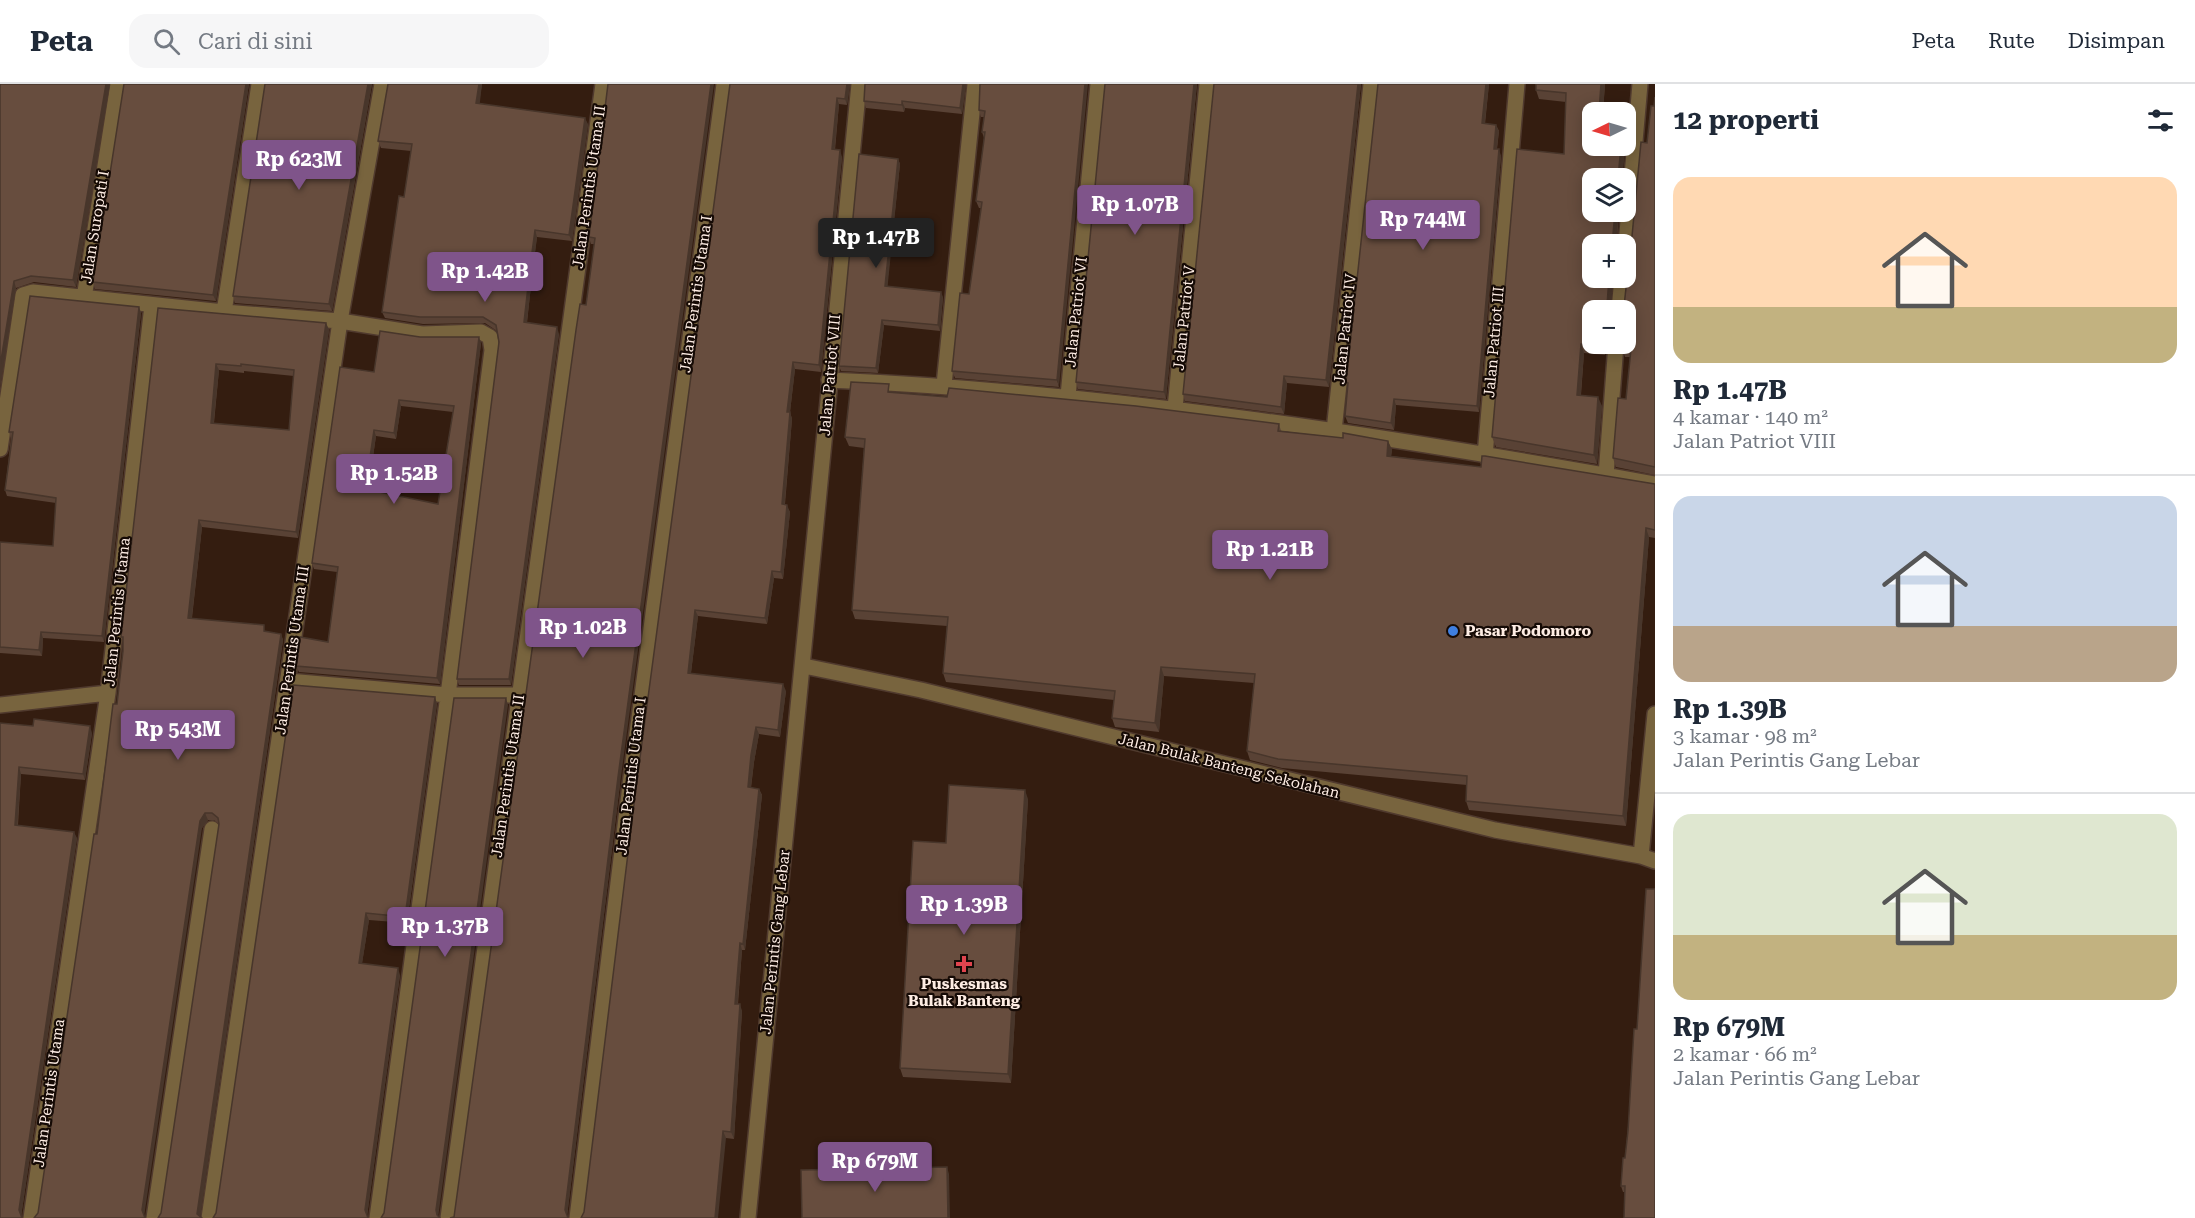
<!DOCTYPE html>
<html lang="id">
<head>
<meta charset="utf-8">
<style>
	:root { --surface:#fff; --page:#f6f6f7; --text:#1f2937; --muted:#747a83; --line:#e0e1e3; --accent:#7f548a }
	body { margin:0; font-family:"Roboto Serif",serif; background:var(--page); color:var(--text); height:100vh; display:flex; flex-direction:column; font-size:22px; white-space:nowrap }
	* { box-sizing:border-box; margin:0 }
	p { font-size:20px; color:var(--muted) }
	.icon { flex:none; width:33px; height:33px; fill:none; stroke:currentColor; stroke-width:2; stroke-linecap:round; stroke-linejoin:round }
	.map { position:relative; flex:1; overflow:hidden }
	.side { display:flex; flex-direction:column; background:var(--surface); width:540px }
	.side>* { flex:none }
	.needle { width:39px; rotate:265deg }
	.tools { position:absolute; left:1582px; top:18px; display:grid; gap:12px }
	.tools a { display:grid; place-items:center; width:54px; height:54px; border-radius:12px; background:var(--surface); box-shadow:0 3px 15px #0003; font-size:30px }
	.price { position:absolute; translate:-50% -51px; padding:0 14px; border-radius:6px; background:var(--accent); color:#fff; font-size:20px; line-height:39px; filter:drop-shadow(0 2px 3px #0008) }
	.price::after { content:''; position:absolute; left:50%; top:36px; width:18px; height:14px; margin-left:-9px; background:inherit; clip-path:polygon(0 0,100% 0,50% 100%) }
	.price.active { background:#222; color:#fff }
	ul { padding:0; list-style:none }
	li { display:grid; align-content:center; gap:12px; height:318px; padding:0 18px }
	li+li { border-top:2px solid var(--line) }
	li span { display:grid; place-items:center; height:186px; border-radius:18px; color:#555 }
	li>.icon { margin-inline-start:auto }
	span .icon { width:108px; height:108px; fill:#fffc; stroke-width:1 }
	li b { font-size:26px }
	h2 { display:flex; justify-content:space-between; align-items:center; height:72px; padding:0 18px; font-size:26px }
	header { display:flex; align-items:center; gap:36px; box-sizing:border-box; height:84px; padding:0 30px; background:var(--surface); border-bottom:2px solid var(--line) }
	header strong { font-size:28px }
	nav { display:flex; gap:33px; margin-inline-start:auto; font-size:21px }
	.search { width:420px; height:54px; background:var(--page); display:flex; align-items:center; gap:15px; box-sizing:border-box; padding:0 21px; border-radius:18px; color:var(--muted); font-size:22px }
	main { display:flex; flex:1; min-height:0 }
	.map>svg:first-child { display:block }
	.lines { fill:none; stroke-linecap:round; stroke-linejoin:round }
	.minor-casing { stroke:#503a2e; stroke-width:18 }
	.minor { stroke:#78643e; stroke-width:15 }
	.wall { fill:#594235; fill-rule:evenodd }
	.shaded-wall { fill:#48362b }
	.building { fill:#674d3e; stroke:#48362b; stroke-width:1.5; fill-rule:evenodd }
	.shop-dot { fill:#3f7fe0; stroke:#150a05; stroke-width:2 }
	.health-dot { fill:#e0444e; stroke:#150a05; stroke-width:2 }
	.labels { text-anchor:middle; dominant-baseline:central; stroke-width:4.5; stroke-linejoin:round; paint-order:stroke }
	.street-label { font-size:15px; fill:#feede4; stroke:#150a05 }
	.poi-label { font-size:15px; font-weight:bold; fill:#feede4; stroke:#150a05; text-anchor:start }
</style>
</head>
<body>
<header>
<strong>Peta</strong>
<div class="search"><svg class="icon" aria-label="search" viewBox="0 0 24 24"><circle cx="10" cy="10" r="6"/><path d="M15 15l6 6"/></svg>Cari di sini</div>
<nav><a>Peta</a><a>Rute</a><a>Disimpan</a></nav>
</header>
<main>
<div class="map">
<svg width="1655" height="1134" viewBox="0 0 1655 1134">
	<rect width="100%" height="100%" fill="#341d10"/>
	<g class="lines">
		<defs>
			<path id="minor" d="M 1626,160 L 1640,0
				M 84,214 L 118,0
				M 1619,226 L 1622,194
				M 224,228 L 259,0
				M 829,296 C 1107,308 1382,351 1655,400
				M 944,301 L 975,0
				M 1068,312 L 1098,0
				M 1175,324 L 1207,0
				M 1334,347 L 1371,0
				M 0,365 L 23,211 L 33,208 L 224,228 L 340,237 L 422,250 L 481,248 L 490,253 L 492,266 L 448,611 L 377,1134
				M 1485,372 L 1517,0
				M 1606,391 L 1616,260
				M 804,582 L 921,606 L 1495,746 L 1641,772 L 1655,777
				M 288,597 L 448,611 L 519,611
				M 0,621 L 108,609
				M 1641,772 L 1655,630
				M 31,1134 L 108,609 L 152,221
				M 154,1134 L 212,745
				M 209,1134 L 340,237 L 382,0
				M 448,1134 L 603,0
				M 577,1134 L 630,701 L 724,0
				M 748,1134 L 859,0"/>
		</defs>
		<use href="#minor" class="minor-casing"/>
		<use href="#minor" class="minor"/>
	</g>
	<path class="wall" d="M 0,0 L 110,0 L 76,203 L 34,198 L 16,204 L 0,303 Z
		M 124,0 L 249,0 L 216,217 L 95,205 L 93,198 Z
		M 265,0 L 372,0 L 332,227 L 235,219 L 233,212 Z
		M 388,0 L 482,0 L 479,19 L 588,40 L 572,157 L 537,153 L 533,182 L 527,239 L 559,250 L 511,601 L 459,601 L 457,595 L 499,258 L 497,247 L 485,239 L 423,240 L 385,234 L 382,228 L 404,113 L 411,67 L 381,64 L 378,57 Z
		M 608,0 L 620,700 L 567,1132 L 454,1133 L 586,221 L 595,160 L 591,160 L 589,153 Z
		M 730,0 L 850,0 L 847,21 L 839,20 L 835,66 L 842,73 L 821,288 L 795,285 L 790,328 L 792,335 L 785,420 L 790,428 L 783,495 L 774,494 L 767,540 L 698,532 L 691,589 L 786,607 L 780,653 L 759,650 L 754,678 L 751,704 L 759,705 L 762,711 L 745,866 L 742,866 L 738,920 L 742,927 L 734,1055 L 726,1054 L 582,1134 L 584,1128 Z
		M 865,0 L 966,0 L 962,30 L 905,24 L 904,28 L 866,24 L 864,17 Z
		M 981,0 L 1059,303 L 955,294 L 952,287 L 969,210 L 981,124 L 979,124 L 976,117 L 984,54 L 982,48 L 984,33 L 981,33 L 979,26 Z
		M 1105,0 L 1197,0 L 1166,315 L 1078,305 L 1076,298 Z
		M 1214,0 L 1361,0 L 1329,303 L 1287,299 L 1284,330 L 1185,317 L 1183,310 Z
		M 1489,0 L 1485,40 L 1496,41 L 1499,47 L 1497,65 L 1501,72 L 1479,328 L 1396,321 L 1394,346 L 1348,339 L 1345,332 L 1348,304 L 1346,298 Z
		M 1605,0 L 1603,28 L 1593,28 L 1593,62 L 1623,62 L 1625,65 L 1622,94 L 1593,94 L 1593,128 L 1619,128 L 1617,159 L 1593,160 L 1613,194 L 1611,224 L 1593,260 L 1607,260 L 1605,271 L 1584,269 L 1581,311 L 1602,322 L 1597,380 L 1496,363 L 1492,353 L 1564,70 L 1566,18 L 1539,15 L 1536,6 Z
		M 1655,13 L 1655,391 L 1616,383 L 1613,374 L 1626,315 L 1630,273 L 1625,273 L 1622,264 L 1624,222 L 1628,188 L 1626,186 L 1626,160 L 1630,157 L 1632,152 L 1647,59 L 1654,22 Z
		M 898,75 L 900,80 L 887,202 L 943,213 L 940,247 L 884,241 L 878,289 L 841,287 L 839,282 Z
		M 139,223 L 141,229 L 104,558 L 43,554 L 42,572 L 0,569 L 0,458 L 53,462 L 56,419 L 7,412 L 5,406 L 11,354 L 9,348 Z
		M 158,224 L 326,239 L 329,246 L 298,454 L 202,443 L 192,534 L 281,550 L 283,556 L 200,1133 L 161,1129 L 219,740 L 214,736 L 208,736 L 202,744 L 38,1129 L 117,620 L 123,567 L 123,558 L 121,553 ZM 219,286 L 244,289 L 244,287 L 294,292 L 289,346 L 214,339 Z
		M 420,253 L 481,259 L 440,600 L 299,588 L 296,582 L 328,558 L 337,488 L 314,485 L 312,479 L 374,288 ZM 401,322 L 453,328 L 438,420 L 382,409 L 369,401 L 376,352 L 396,355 Z
		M 892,309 L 1279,340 L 1281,347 L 1343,354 L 1388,357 L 1392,366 L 1391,372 L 1481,383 L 1655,400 L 1655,454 L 1649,453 L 1626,742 L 1469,726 L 1466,717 L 1467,701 L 1282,684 L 1250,676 L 1247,667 L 1254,599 L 1164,592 L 1159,648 L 1115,643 L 1112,634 L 1114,616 L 946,598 L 943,589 L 947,542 L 855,535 L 852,526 L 864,364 L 849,362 L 845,353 Z
		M 435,613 L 437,620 L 407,839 L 369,836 L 362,879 L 400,891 L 367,1132 L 214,1134 Z
		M 0,639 L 92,649 L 85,696 L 21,690 L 18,741 L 77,754 L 21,1133 L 0,1134 Z
		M 1028,715 L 1011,999 L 903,993 L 900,984 L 946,759 Z
		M 1655,805 L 1625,1108 L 1623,1108 L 1621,1102 L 1625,1074 L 1637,945 Z"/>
	<path class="shaded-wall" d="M 106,0 L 110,0 L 76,203 L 73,196 Z
		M 246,0 L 249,0 L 216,217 L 213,211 Z
		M 368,0 L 372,0 L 332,227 L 329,220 Z
		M 479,0 L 482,0 L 479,26 L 476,19 Z
		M 711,0 L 714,0 L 620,700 L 567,1133 L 565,1126 L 618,693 Z
		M 847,0 L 850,0 L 847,21 L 845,15 Z
		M 963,0 L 966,0 L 962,30 L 960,24 Z
		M 1085,0 L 1088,0 L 1059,303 L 1057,296 Z
		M 1194,0 L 1197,0 L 1166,315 L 1164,308 Z
		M 1358,0 L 1361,0 L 1329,303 L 1326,296 Z
		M 1486,0 L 1489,0 L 1484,46 L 1482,39 Z
		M 1601,0 L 1605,0 L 1603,28 L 1599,28 Z
		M 837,14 L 839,20 L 834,72 L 832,65 Z
		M 902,17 L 905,24 L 904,28 L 902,21 Z
		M 585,34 L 588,40 L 572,157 L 569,151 Z
		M 1496,41 L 1499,47 L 1496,71 L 1494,65 Z
		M 1621,62 L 1623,62 L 1625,65 L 1622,94 L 1618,94 Z
		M 1499,65 L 1501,72 L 1479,328 L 1477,322 Z
		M 840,66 L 842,73 L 821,288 L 819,281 Z
		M 898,75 L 900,80 L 887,208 L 885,202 Z
		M 1615,128 L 1619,128 L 1616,159 L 1613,150 Z
		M 535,146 L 537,153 L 526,245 L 524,238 Z
		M 1609,194 L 1613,194 L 1611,226 L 1607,221 Z
		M 14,197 L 16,204 L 0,303 L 0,282 Z
		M 941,208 L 943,213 L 940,247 L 938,241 Z
		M 139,223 L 141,229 L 104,558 L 102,552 Z
		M 882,236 L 884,241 L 878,289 L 876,284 Z
		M 326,239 L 329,246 L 298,454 L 296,448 Z
		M 557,243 L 559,250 L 511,601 L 509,595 Z
		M 479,253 L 481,259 L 440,600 L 437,594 Z
		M 1581,260 L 1584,269 L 1580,320 L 1577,311 Z
		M 1602,260 L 1607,260 L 1605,271 L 1602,262 Z
		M 793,278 L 795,285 L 790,328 L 792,335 L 784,427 L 782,420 L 787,328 Z
		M 216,280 L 219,286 L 213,345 L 211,339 Z
		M 1284,292 L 1287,299 L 1284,330 L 1281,323 Z
		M 1598,313 L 1602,322 L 1597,380 L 1594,371 Z
		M 1394,315 L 1396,321 L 1394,346 L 1391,339 Z
		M 399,316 L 401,322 L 396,355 L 394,349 Z
		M 374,346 L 376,352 L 368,407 L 366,400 Z
		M 1388,357 L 1392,366 L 1390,381 L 1387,372 Z
		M 787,421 L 790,428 L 783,495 L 781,488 Z
		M 199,436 L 202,443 L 191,540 L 188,534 Z
		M 1646,444 L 1649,453 L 1626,742 L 1623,732 Z
		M 772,487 L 774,494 L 767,540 L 765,534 Z
		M 695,526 L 698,532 L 690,596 L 688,589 Z
		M 41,548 L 43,554 L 42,572 L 39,566 Z
		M 281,550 L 283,556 L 200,1134 L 197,1130 Z
		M 1161,583 L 1164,592 L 1159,648 L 1155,639 Z
		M 783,600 L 786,607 L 780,653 L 778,646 Z
		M 435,613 L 437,620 L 407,839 L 405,833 Z
		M 506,614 L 508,621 L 438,1134 L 436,1126 Z
		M 90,642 L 92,649 L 85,696 L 83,690 Z
		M 756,643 L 759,650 L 754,678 L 750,710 L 748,703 L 751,671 Z
		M 19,683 L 21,690 L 17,747 L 15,741 Z
		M 759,705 L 762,711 L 745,866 L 743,860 Z
		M 1025,706 L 1028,715 L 1011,999 L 1008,990 Z
		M 205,729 L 208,736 L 202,744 L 144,1133 L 142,1126 L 200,737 Z
		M 74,748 L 77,754 L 21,1133 L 19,1126 Z
		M 366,829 L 369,836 L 361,886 L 359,879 Z
		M 740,859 L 742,866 L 737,927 L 735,920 Z
		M 398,884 L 400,891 L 367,1133 L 365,1126 Z
		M 740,920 L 742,927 L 734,1055 L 731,1048 Z
		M 723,1047 L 726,1054 L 718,1134 L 715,1134 Z
		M 947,1083 L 949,1090 L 950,1134 L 948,1134 Z"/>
	<path class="building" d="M 0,0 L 106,0 L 73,196 L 31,192 L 14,197 L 0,282 Z
		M 124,0 L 246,0 L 213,211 L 93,198 Z
		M 265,0 L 368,0 L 329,220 L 233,212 Z
		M 388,0 L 479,0 L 476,19 L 585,34 L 569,151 L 535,146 L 531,176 L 524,238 L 557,243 L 509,595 L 457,595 L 499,258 L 496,241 L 483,233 L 420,233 L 382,228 L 399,112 L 404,113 L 412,60 L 378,57 Z
		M 608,0 L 711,0 L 618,693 L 565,1126 L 568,1134 L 450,1134 L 454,1133 L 576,246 L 580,220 L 586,221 L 595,154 L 589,153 Z
		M 730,0 L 847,0 L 845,15 L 837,14 L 832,65 L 840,66 L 819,281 L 793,278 L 787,328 L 790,328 L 782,420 L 787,421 L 781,488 L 772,487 L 765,534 L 695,526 L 688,589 L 783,600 L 778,646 L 756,643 L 751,671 L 748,703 L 759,705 L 743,860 L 740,859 L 735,920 L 740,920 L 731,1048 L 723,1047 L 715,1134 L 581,1134 L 584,1128 L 637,696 Z
		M 865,0 L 963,0 L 960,24 L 902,17 L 902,21 L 864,17 Z
		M 980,0 L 1085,0 L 1057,296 L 952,287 L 960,209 L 969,210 L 982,118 L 976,117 L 985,48 L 982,48 L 985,27 L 979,26 Z
		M 1105,0 L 1194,0 L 1164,308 L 1076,298 Z
		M 1214,0 L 1358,0 L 1326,296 L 1284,292 L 1281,323 L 1183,310 Z
		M 1378,0 L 1486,0 L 1482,39 L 1496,41 L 1494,65 L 1499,65 L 1477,322 L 1394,315 L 1391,339 L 1345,332 L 1348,299 L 1346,298 Z
		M 1536,0 L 1601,0 L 1599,28 L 1593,28 L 1593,62 L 1621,62 L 1618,94 L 1593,94 L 1593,128 L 1615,128 L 1613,150 L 1617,159 L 1622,160 L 1593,160 L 1593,194 L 1609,194 L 1607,221 L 1614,226 L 1593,226 L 1593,260 L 1602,260 L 1602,262 L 1581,260 L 1577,311 L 1598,313 L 1594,371 L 1492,353 L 1517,65 L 1564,70 L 1566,9 L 1536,6 Z
		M 1655,13 L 1655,383 L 1613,374 L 1618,314 L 1626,315 L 1631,265 L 1622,264 L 1622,260 L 1626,260 L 1626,226 L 1614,226 L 1624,222 L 1628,186 L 1626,181 L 1626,160 L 1623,160 L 1630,157 L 1632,152 L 1641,58 L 1647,59 L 1651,22 L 1654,22 Z
		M 859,70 L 898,75 L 885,202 L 941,208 L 938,241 L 882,236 L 876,284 L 839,282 Z
		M 30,212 L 139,223 L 102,552 L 41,548 L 39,566 L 0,563 L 0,458 L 53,462 L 56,414 L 5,406 L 13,348 L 9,348 Z
		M 158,224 L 326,239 L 296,448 L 199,436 L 188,534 L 264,541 L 264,547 L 281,550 L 197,1130 L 202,1134 L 158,1134 L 161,1129 L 219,740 L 218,734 L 212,729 L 205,729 L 200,737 L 142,1126 L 145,1134 L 34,1134 L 38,1129 L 94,750 L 97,750 L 113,620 L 117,620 L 123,567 L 123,553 L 121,553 ZM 216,280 L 241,282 L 241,280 L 294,286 L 289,346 L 211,339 Z
		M 380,247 L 420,253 L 479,253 L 437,594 L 296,582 L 300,553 L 328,558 L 338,483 L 312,479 L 340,283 L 374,288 ZM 399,316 L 454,322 L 438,420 L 379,408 L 379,402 L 366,400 L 374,346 L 394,349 Z
		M 851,298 L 889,300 L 888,308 L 947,313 L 949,304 L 1136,322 L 1279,340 L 1278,347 L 1343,354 L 1343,349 L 1388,357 L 1387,372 L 1481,383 L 1482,372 L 1485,372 L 1655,400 L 1655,446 L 1646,444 L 1623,732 L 1466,717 L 1467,692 L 1278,675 L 1247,667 L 1255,590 L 1161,583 L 1155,639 L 1112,634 L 1115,607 L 943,589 L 948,533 L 852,526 L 865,355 L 845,353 Z
		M 293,601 L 435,613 L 405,833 L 366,829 L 359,879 L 398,884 L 365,1126 L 368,1134 L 213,1134 L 216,1129 Z
		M 454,614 L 506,614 L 436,1126 L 437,1131 L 440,1134 L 381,1134 L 384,1129 Z
		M 34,635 L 90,642 L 83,690 L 19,683 L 15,741 L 74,748 L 19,1126 L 22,1134 L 0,1134 L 0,639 L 33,642 Z
		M 949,701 L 1025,706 L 1008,990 L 900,984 L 913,757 L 946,759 Z
		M 1646,805 L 1655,805 L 1655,1134 L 1624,1134 L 1625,1102 L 1621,1102 L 1623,1074 L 1625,1074 L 1628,1047 L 1634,945 L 1637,945 Z
		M 947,1083 L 948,1134 L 802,1134 L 801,1086 Z"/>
	<circle class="shop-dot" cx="1453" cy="547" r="6"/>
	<path class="health-dot" d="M961 871h6v6h6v6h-6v6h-6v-6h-6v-6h6z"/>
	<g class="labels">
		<g class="street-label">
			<text transform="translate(589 103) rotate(-82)">Jalan Perintis Utama II</text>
			<text transform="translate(95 143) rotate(-81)">Jalan Suropati I</text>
			<text transform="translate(696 210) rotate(-82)">Jalan Perintis Utama I</text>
			<text transform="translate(1076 228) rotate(-84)">Jalan Patriot VI</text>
			<text transform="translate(1184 234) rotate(-84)">Jalan Patriot V</text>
			<text transform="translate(1345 245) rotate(-84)">Jalan Patriot IV</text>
			<text transform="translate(1494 258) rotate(-85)">Jalan Patriot III</text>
			<text transform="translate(830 291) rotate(-85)">Jalan Patriot VIII</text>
			<text transform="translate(117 528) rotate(-84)">Jalan Perintis Utama</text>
			<text transform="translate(292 566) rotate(-82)">Jalan Perintis Utama III</text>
			<text transform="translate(1229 682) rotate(14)">Jalan Bulak Banteng Sekolahan</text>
			<text transform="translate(508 692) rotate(-82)">Jalan Perintis Utama II</text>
			<text transform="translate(631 692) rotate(-83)">Jalan Perintis Utama I</text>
			<text transform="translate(775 858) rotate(-84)">Jalan Perintis Gang Lebar</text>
			<text transform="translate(49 1009) rotate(-82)">Jalan Perintis Utama</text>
		</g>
		<g class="poi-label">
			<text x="1465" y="547">Pasar Podomoro</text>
			<text x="964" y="900" text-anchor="middle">Puskesmas<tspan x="964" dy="17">Bulak Banteng</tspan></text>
		</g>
	</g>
</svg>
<div class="tools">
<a><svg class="needle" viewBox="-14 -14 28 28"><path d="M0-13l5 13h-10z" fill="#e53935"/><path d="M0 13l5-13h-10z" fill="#747a83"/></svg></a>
<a><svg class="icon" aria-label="layers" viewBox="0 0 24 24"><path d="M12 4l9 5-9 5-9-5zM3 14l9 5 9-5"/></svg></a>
<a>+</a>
<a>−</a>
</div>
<b class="price" style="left:299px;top:107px">Rp 623M</b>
<b class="price" style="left:1135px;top:152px">Rp 1.07B</b>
<b class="price" style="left:1423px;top:167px">Rp 744M</b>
<b class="price active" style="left:876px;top:185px">Rp 1.47B</b>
<b class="price" style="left:485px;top:219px">Rp 1.42B</b>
<b class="price" style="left:394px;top:421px">Rp 1.52B</b>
<b class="price" style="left:1270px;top:497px">Rp 1.21B</b>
<b class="price" style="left:583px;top:575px">Rp 1.02B</b>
<b class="price" style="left:178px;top:677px">Rp 543M</b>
<b class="price" style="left:964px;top:852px">Rp 1.39B</b>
<b class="price" style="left:445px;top:874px">Rp 1.37B</b>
<b class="price" style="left:875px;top:1109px">Rp 679M</b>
</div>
<section class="side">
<h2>12 properti<svg class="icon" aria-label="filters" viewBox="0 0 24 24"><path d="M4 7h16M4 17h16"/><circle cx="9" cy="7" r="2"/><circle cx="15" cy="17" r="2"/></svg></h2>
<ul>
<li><span style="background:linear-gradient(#ffd9b3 70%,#c2b280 0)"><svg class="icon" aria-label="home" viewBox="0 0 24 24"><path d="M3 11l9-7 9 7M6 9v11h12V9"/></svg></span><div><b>Rp 1.47B</b><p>4 kamar · 140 m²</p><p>Jalan Patriot VIII</p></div></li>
<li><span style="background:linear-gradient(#c9d6e8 70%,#b9a48a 0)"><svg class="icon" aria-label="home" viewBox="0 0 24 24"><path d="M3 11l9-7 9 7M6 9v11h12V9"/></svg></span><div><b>Rp 1.39B</b><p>3 kamar · 98 m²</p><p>Jalan Perintis Gang Lebar</p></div></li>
<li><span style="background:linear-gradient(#dfe7d0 65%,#c2b280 0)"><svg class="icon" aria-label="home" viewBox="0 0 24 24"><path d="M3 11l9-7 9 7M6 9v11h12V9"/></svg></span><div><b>Rp 679M</b><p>2 kamar · 66 m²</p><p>Jalan Perintis Gang Lebar</p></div></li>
</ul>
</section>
</main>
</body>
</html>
